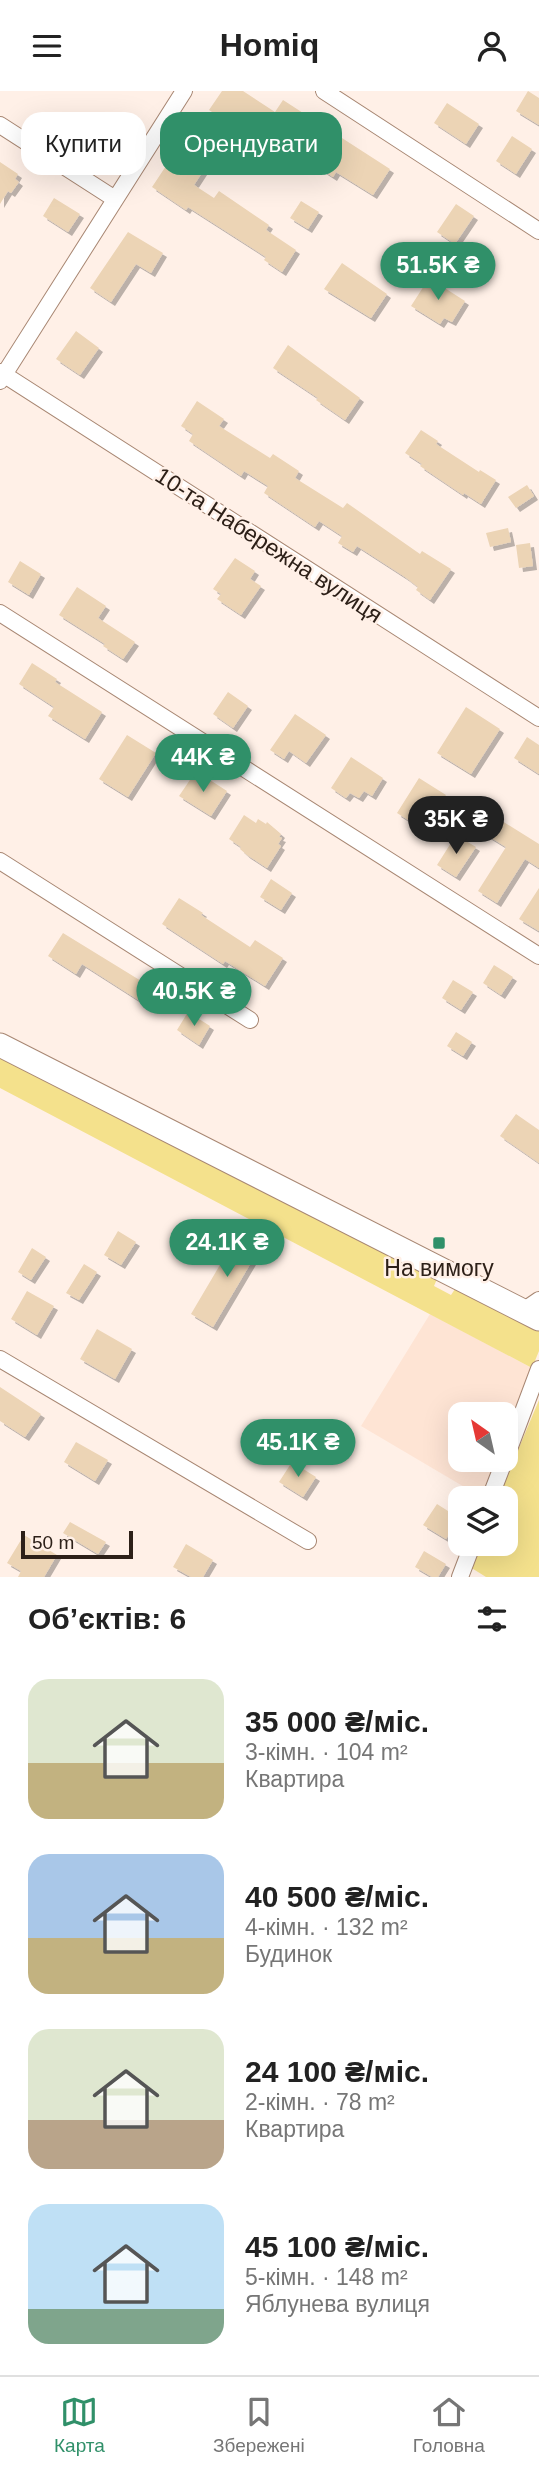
<!DOCTYPE html>
<html lang="uk">
<head>
<meta charset="utf-8">
<style>
	:root { --surface:#fff; --page:#f6f6f6; --text:#222; --muted:#767676; --line:#e0e0e0; --accent:#309069 }
	body { margin:0; font-family:Arial,sans-serif; background:var(--page); color:var(--text); height:100vh; display:flex; flex-direction:column; font-size:26px; white-space:nowrap }
	* { box-sizing:border-box; margin:0 }
	p { font-size:23px; color:var(--muted) }
	.icon { flex:none; width:38px; height:38px; fill:none; stroke:currentColor; stroke-width:2; stroke-linecap:round; stroke-linejoin:round }
	.map { position:relative; height:1486px; overflow:hidden }
	.details { display:flex; flex-direction:column; background:var(--surface); flex:1 }
	.details>* { flex:none }
	.guide { position:absolute; left:21px; top:21px; width:497px; height:63px; display:flex; gap:14px }
	.needle { width:46px; rotate:326deg }
	.tools { position:absolute; left:448px; top:1311px; display:grid; gap:14px }
	.tools a { display:grid; place-items:center; width:70px; height:70px; border-radius:14px; background:var(--surface); box-shadow:0 7px 28px #0002; font-size:35px }
	.scale { position:absolute; left:21px; bottom:18px; width:112px; box-sizing:border-box; padding-left:7px; border:4px solid #2d2018; border-top:0; font-size:19px; line-height:24px; white-space:nowrap; color:#2d2018; -webkit-text-stroke:5px #fff0e7; paint-order:stroke }
	.price { position:absolute; translate:-50% -60px; padding:0 16px; border-radius:24px; background:var(--accent); color:#fff; font-size:23px; line-height:46px; filter:drop-shadow(0 2px 4px #0008) }
	.price::after { content:''; position:absolute; left:50%; top:42px; width:21px; height:16px; margin-left:-10px; background:inherit; clip-path:polygon(0 0,100% 0,50% 100%) }
	.price.on { background:#222; color:#fff }
	ul { padding:0; list-style:none }
	li { display:flex; align-items:center; gap:21px; height:175px; padding:0 28px }
	li span { display:grid; place-items:center; flex:none; width:196px; height:140px; border-radius:21px; color:#555 }
	li>.icon { margin-inline-start:auto }
	span .icon { width:84px; height:84px; fill:#fffc; stroke-width:1 }
	li b { font-size:30px }
	h2 { display:flex; justify-content:space-between; align-items:center; height:84px; padding:0 28px; font-size:30px }
	.pill { padding:0 24px; border-radius:21px; background:var(--surface); box-shadow:0 7px 28px #0002; font-size:24px; line-height:63px }
	.pill.on { background:var(--accent); color:#fff }
	header { display:flex; justify-content:space-between; align-items:center; height:91px; padding:0 28px; background:var(--surface); font-size:32px; font-weight:600 }
	.tabs { display:flex; justify-content:space-around; align-items:center; height:98px; border-top:2px solid var(--line); background:var(--surface); font-size:19px; color:var(--muted) }
	.tabs a { display:grid; justify-items:center; gap:4px }
	.tabs .on { color:var(--accent) }
	.map>svg:first-child { display:block }
	.built { fill:#fee4d4 }
	.green { fill:#f4e18c }
	.building { fill:#ecd4b5; filter:url(#shadow) }
	.lines { fill:none; stroke-linecap:round; stroke-linejoin:round }
	.street-casing { stroke:#a88773; stroke-width:18 }
	.secondary-casing { stroke:#a88773; stroke-width:25 }
	.street { stroke:#fff; stroke-width:16 }
	.secondary { stroke:#fff; stroke-width:23 }
	.poi-dot { fill:#309069; stroke:#fff0e7; stroke-width:2.5 }
	.labels { text-anchor:middle; dominant-baseline:central; stroke-width:5; stroke-linejoin:round; paint-order:stroke }
	.street-label { font-size:23px; fill:#2d2018; stroke:#fff0e7 }
	.poi-label { font-size:23px; fill:#2d2018; stroke:#fff0e7 }
</style>
</head>
<body>
<header><svg class="icon" aria-label="menu" viewBox="0 0 24 24"><path d="M4 6h16M4 12h16M4 18h16"/></svg>Homiq<svg class="icon" aria-label="person" viewBox="0 0 24 24"><circle cx="12" cy="8" r="4"/><path d="M4 21q1-7 8-7t8 7"/></svg></header>
<div class="map">
<svg width="539" height="1486" viewBox="0 0 539 1486">
	<defs>
		<filter id="shadow"><feDropShadow dx="4" dy="4" stdDeviation="0" flood-color="#0004"/></filter>
	</defs>
	<rect width="100%" height="100%" fill="#fff0e7"/>
	<path class="built" d="M 430,1223 L 532,1277 L 506,1347 L 506,1323 L 460,1323 L 460,1368 L 498,1369 L 483,1407 L 361,1335 Z"/>
	<path class="green" d="M 0,966 L 437,1188 L 434,1195 L 451,1204 L 455,1198 L 539,1240 L 539,1260 L 532,1277 L 0,997 Z
		M 539,1309 L 539,1486 L 486,1486 L 470,1476 L 480,1453 L 506,1452 L 506,1407 L 498,1407 Z"/>
	<path class="building" d="M 222,0 L 243,0 L 275,21 L 283,9 L 390,78 L 373,104 L 336,81 L 333,86 L 305,68 L 310,60 L 252,23 L 241,40 L 209,19 Z
		M 528,0 L 539,7 L 539,34 L 516,20 Z
		M 447,12 L 479,33 L 466,53 L 434,32 Z
		M 98,21 L 130,42 L 116,64 L 84,44 Z
		M 194,42 L 218,57 L 194,94 L 214,107 L 219,100 L 269,134 L 266,139 L 296,159 L 282,181 L 264,169 L 266,166 L 188,116 L 186,119 L 152,96 L 166,75 L 170,78 Z
		M 512,45 L 532,58 L 516,83 L 496,70 Z
		M 0,71 L 18,83 L 15,88 L 19,91 L 11,102 L 8,100 L 0,113 Z
		M 54,107 L 80,123 L 68,141 L 43,125 Z
		M 301,110 L 319,121 L 308,138 L 290,127 Z
		M 456,113 L 474,125 L 455,153 L 437,141 Z
		M 128,141 L 163,162 L 151,182 L 136,173 L 111,211 L 90,197 Z
		M 342,172 L 387,203 L 371,227 L 324,198 Z
		M 429,187 L 465,210 L 452,231 L 444,227 L 440,233 L 411,215 Z
		M 76,240 L 99,257 L 80,284 L 56,268 Z
		M 288,254 L 360,307 L 345,329 L 316,309 L 318,307 L 273,277 Z
		M 197,310 L 224,328 L 219,335 L 270,367 L 273,363 L 299,380 L 295,387 L 343,417 L 347,412 L 420,463 L 422,460 L 451,478 L 430,509 L 416,499 L 418,496 L 405,486 L 357,455 L 353,461 L 338,452 L 342,445 L 319,430 L 315,436 L 264,402 L 268,395 L 244,380 L 241,385 L 189,350 L 193,343 L 181,335 Z
		M 421,339 L 438,350 L 436,353 L 479,381 L 480,379 L 496,389 L 481,413 L 464,402 L 463,404 L 420,375 L 422,373 L 405,362 Z
		M 527,394 L 534,405 L 516,417 L 508,406 Z
		M 508,437 L 511,451 L 490,456 L 486,442 Z
		M 530,452 L 533,475 L 519,477 L 516,454 Z
		M 235,467 L 255,480 L 250,488 L 261,495 L 241,524 L 217,508 L 221,503 L 213,498 Z
		M 20,470 L 41,483 L 29,504 L 8,491 Z
		M 77,496 L 106,515 L 98,527 L 135,551 L 123,568 L 103,555 L 105,553 L 59,524 Z
		M 32,572 L 57,588 L 55,591 L 102,621 L 85,648 L 48,625 L 54,616 L 19,593 Z
		M 228,601 L 248,615 L 233,637 L 213,623 Z
		M 466,616 L 500,638 L 471,683 L 437,662 Z
		M 295,623 L 326,644 L 306,672 L 289,660 L 284,668 L 270,659 Z
		M 127,644 L 156,662 L 128,706 L 99,688 Z
		M 527,646 L 539,654 L 539,683 L 514,667 Z
		M 351,666 L 383,687 L 372,705 L 364,700 L 359,707 L 350,702 L 346,707 L 331,697 Z
		M 196,680 L 227,700 L 211,725 L 179,705 Z
		M 419,687 L 446,704 L 424,739 L 397,722 Z
		M 491,723 L 539,753 L 539,777 L 525,768 L 497,812 L 478,800 L 506,756 L 480,740 Z
		M 244,724 L 256,732 L 258,728 L 266,733 L 267,731 L 281,743 L 279,746 L 282,747 L 278,753 L 281,755 L 267,777 L 247,764 L 240,758 L 241,756 L 229,748 Z
		M 456,744 L 476,756 L 456,786 L 437,774 Z
		M 271,788 L 292,802 L 281,819 L 260,806 Z
		M 539,797 L 539,840 L 519,828 Z
		M 179,807 L 203,822 L 201,824 L 250,856 L 255,849 L 283,867 L 265,895 L 225,870 L 223,873 L 162,833 Z
		M 63,842 L 164,904 L 154,919 L 82,873 L 76,883 L 48,865 Z
		M 494,874 L 513,886 L 501,904 L 483,892 Z
		M 453,889 L 473,901 L 461,919 L 442,907 Z
		M 188,921 L 210,935 L 199,954 L 177,939 Z
		M 456,941 L 472,951 L 463,965 L 447,955 Z
		M 516,1023 L 539,1039 L 539,1072 L 500,1045 Z
		M 118,1140 L 136,1151 L 121,1174 L 104,1164 Z
		M 240,1140 L 262,1153 L 213,1236 L 191,1223 Z
		M 32,1157 L 46,1166 L 31,1189 L 18,1181 Z
		M 84,1173 L 97,1181 L 79,1209 L 66,1202 Z
		M 27,1200 L 54,1215 L 37,1244 L 11,1228 Z
		M 97,1238 L 132,1258 L 115,1288 L 80,1268 Z
		M 0,1296 L 41,1323 L 25,1346 L 0,1330 Z
		M 76,1351 L 108,1369 L 95,1390 L 64,1371 Z
		M 292,1371 L 316,1386 L 303,1406 L 279,1391 Z
		M 437,1413 L 459,1427 L 446,1448 L 423,1434 Z
		M 70,1431 L 106,1451 L 98,1463 L 63,1442 Z
		M 24,1444 L 57,1464 L 44,1486 L 18,1486 L 21,1480 L 7,1472 Z
		M 186,1453 L 213,1469 L 203,1486 L 191,1486 L 173,1476 Z
		M 424,1460 L 446,1473 L 438,1486 L 432,1486 L 415,1476 Z"/>
	<g class="lines">
		<defs>
			<path id="street" d="M 324,0 L 539,140
				M 0,34 L 115,108
				M 0,281 L 539,627
				M 0,290 L 184,0
				M 0,522 L 539,865
				M 0,770 L 250,929
				M 523,1220 L 539,1209
				M 0,1268 L 308,1450
				M 506,1366 L 539,1278
				M 490,1407 L 505,1368
				M 460,1486 L 473,1452"/>
			<path id="secondary" d="M 0,954 L 539,1228"/>
		</defs>
		<use href="#street" class="street-casing"/>
		<use href="#secondary" class="secondary-casing"/>
		<use href="#street" class="street"/>
		<use href="#secondary" class="secondary"/>
	</g>
	<rect class="poi-dot" x="432" y="1145" width="14" height="14" rx="3.5"/>
	<g class="labels">
		<g class="street-label">
			<text transform="translate(269 454) rotate(33)">10-та Набережна вулиця</text>
		</g>
		<g class="poi-label">
			<text x="439" y="1177">На вимогу</text>
		</g>
	</g>
</svg>
<div class="tools">
<a><svg class="needle" viewBox="-14 -14 28 28"><path d="M0-13l5 13h-10z" fill="#e53935"/><path d="M0 13l5-13h-10z" fill="#767676"/></svg></a>
<a><svg class="icon" aria-label="layers" viewBox="0 0 24 24"><path d="M12 4l9 5-9 5-9-5zM3 14l9 5 9-5"/></svg></a>
</div>
<div class="scale">50 m</div>
<b class="price" style="left:438px;top:211px">51.5K ₴</b>
<b class="price" style="left:203px;top:703px">44K ₴</b>
<b class="price on" style="left:456px;top:765px">35K ₴</b>
<b class="price" style="left:194px;top:937px">40.5K ₴</b>
<b class="price" style="left:227px;top:1188px">24.1K ₴</b>
<b class="price" style="left:298px;top:1388px">45.1K ₴</b>
<div class="guide">
<a class="pill">Купити</a>
<a class="pill on">Орендувати</a>
</div>
</div>
<section class="details">
<h2>Об’єктів: 6<svg class="icon" aria-label="filters" viewBox="0 0 24 24"><path d="M4 7h16M4 17h16"/><circle cx="9" cy="7" r="2"/><circle cx="15" cy="17" r="2"/></svg></h2>
<ul>
<li><span style="background:linear-gradient(#dfe7d0 60%,#c2b280 0)"><svg class="icon" aria-label="home" viewBox="0 0 24 24"><path d="M3 11l9-7 9 7M6 9v11h12V9"/></svg></span><div><b>35 000 ₴/міс.</b><p>3-кімн. · 104 m²</p><p>Квартира</p></div></li>
<li><span style="background:linear-gradient(#a9c7e8 60%,#c2b280 0)"><svg class="icon" aria-label="home" viewBox="0 0 24 24"><path d="M3 11l9-7 9 7M6 9v11h12V9"/></svg></span><div><b>40 500 ₴/міс.</b><p>4-кімн. · 132 m²</p><p>Будинок</p></div></li>
<li><span style="background:linear-gradient(#dfe7d0 65%,#b9a48a 0)"><svg class="icon" aria-label="home" viewBox="0 0 24 24"><path d="M3 11l9-7 9 7M6 9v11h12V9"/></svg></span><div><b>24 100 ₴/міс.</b><p>2-кімн. · 78 m²</p><p>Квартира</p></div></li>
<li><span style="background:linear-gradient(#bfe0f5 75%,#7fa58c 0)"><svg class="icon" aria-label="home" viewBox="0 0 24 24"><path d="M3 11l9-7 9 7M6 9v11h12V9"/></svg></span><div><b>45 100 ₴/міс.</b><p>5-кімн. · 148 m²</p><p>Яблунева вулиця</p></div></li>
</ul>
</section>
<nav class="tabs">
<a class="on"><svg class="icon" aria-label="map" viewBox="0 0 24 24"><path d="M3 6l6-2 6 2 6-2v14l-6 2-6-2-6 2zM9 4v14M15 6v14"/></svg>Карта</a>
<a><svg class="icon" aria-label="saved" viewBox="0 0 24 24"><path d="M7 4h10v16l-5-4-5 4z"/></svg>Збережені</a>
<a><svg class="icon" aria-label="home" viewBox="0 0 24 24"><path d="M3 11l9-7 9 7M6 9v11h12V9"/></svg>Головна</a>
</nav>
</body>
</html>
